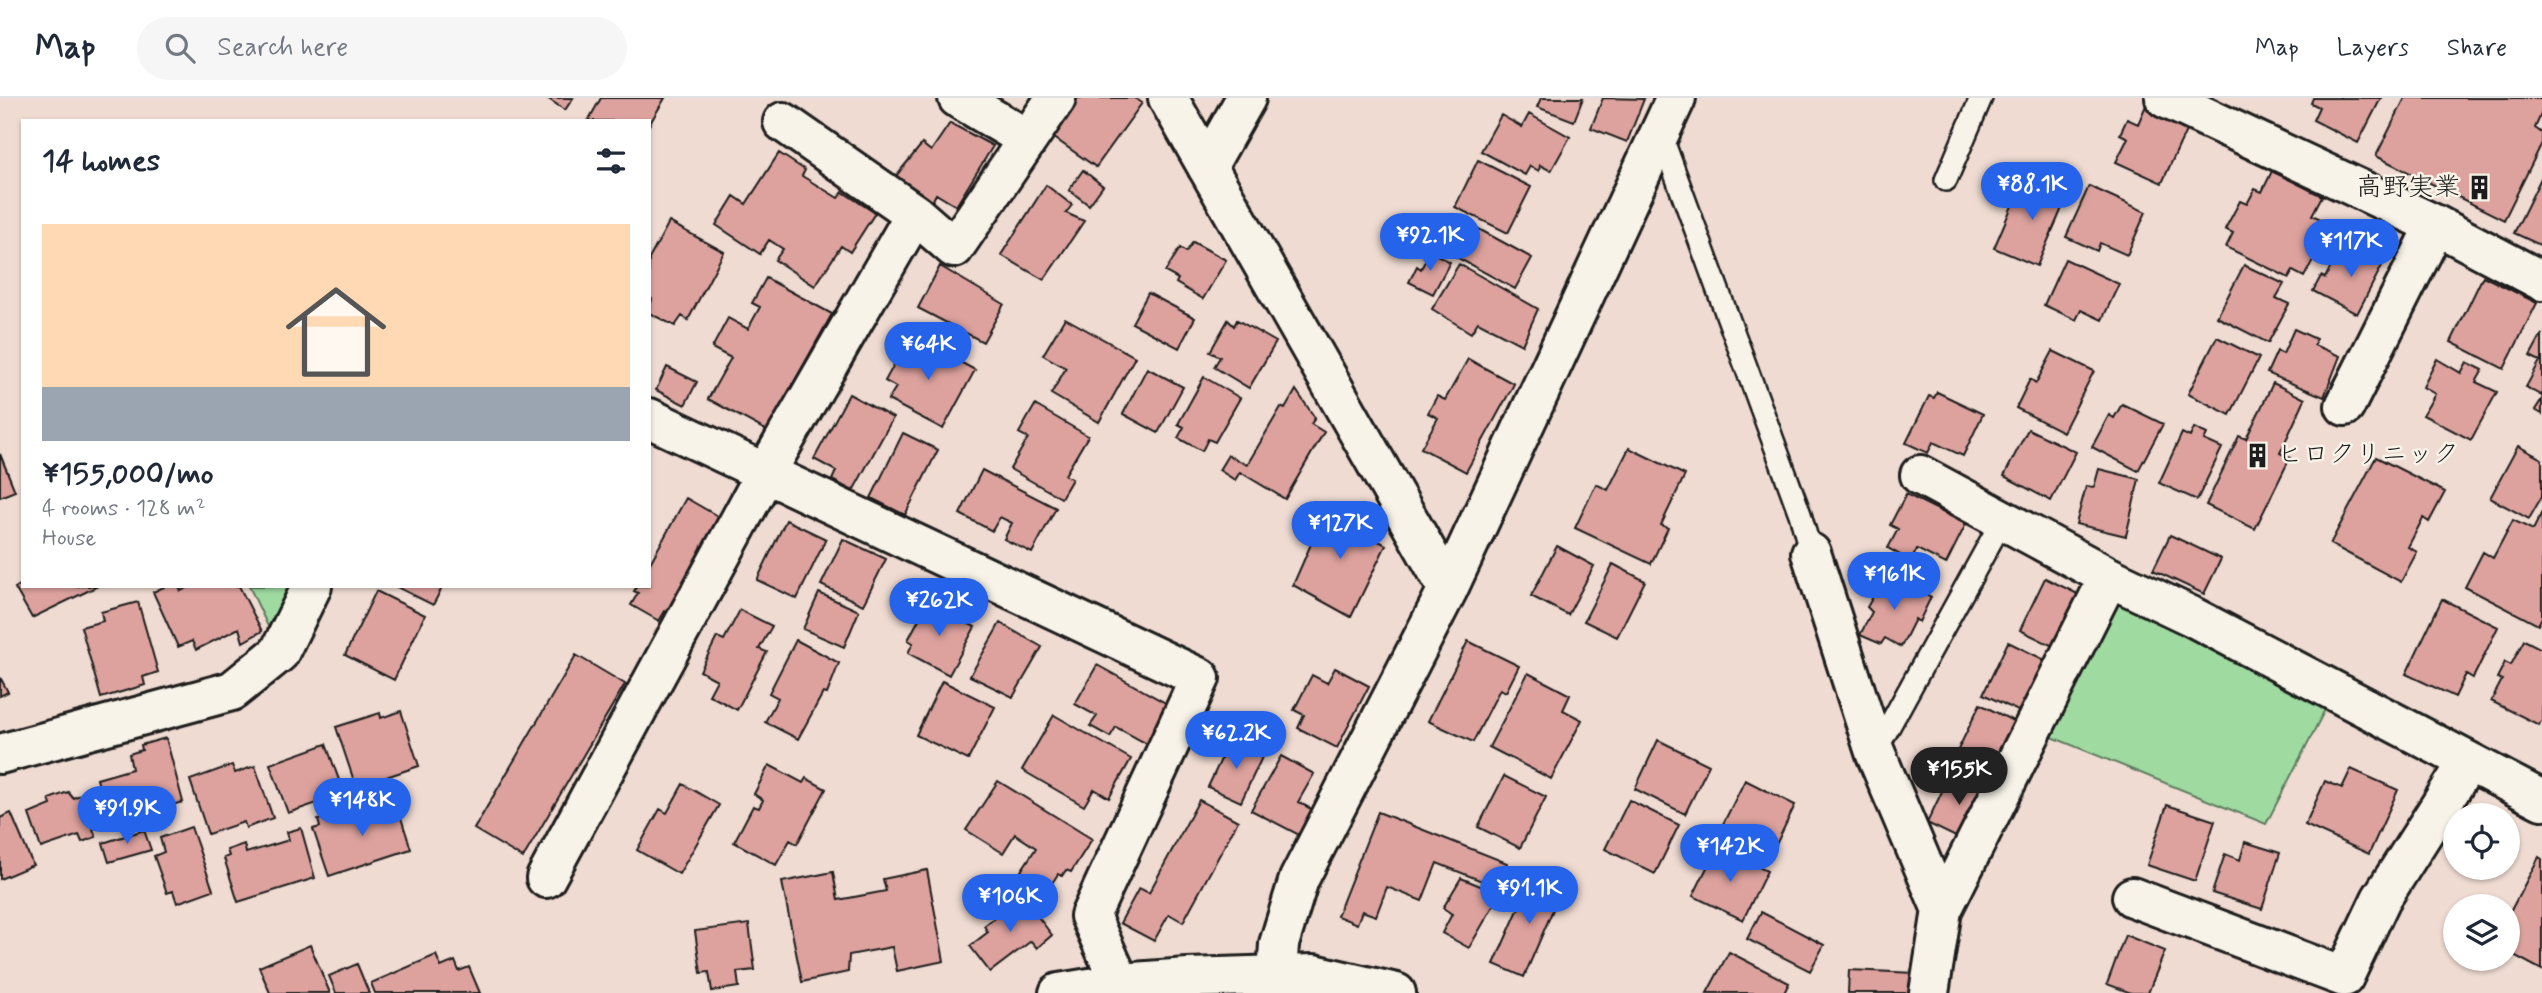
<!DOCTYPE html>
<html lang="en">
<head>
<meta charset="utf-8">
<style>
	:root { --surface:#fff; --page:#f6f6f7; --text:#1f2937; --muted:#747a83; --line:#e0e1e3; --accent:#2563eb }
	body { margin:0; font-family:Mynerve,"Klee One",sans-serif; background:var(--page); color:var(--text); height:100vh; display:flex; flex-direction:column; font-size:26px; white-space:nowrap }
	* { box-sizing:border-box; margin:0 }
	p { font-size:23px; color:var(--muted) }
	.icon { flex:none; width:38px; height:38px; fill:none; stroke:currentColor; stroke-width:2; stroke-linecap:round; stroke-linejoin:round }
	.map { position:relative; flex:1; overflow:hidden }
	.details { position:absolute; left:21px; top:21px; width:630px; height:469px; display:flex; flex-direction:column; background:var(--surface); border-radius:0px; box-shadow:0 2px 5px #0004 }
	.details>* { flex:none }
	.controls { position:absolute; left:2443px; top:705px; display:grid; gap:14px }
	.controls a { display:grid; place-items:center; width:77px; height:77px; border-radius:50%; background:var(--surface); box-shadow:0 2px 5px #0004; font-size:35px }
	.price { position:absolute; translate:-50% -60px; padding:0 16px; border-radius:24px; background:var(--accent); color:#fff; font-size:23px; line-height:46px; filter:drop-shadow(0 2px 4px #0008) }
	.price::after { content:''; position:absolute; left:50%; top:42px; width:21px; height:16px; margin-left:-10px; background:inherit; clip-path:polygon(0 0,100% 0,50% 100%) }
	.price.active { background:#222; color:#fff }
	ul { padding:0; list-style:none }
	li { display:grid; align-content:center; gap:14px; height:371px; padding:0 21px }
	li span { display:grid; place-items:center; height:217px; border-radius:0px; color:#555 }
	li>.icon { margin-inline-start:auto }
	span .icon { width:126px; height:126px; fill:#fffc; stroke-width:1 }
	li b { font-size:30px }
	h2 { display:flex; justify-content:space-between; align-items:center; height:84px; padding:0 21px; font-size:30px }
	header { display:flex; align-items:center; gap:42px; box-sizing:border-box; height:98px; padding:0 35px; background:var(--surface); border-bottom:2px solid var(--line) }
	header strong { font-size:33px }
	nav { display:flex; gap:38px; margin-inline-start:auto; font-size:24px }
	.search { width:490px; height:63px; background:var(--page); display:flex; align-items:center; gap:18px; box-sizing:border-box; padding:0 24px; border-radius:38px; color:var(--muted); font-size:26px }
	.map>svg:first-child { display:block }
	.green { fill:#9fdaa1; stroke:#5e7b5e; stroke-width:2 }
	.building { fill:#dda29e; stroke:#1c1c1c; stroke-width:2 }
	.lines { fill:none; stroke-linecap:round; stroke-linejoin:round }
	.service-casing { stroke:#1c1c1c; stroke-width:26 }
	.minor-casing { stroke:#1c1c1c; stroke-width:44 }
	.tertiary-casing { stroke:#1c1c1c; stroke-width:44 }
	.service { stroke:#f7f3e8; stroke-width:21 }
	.minor { stroke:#f7f3e8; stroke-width:38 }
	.tertiary { stroke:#f7f3e8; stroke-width:38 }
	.labels { text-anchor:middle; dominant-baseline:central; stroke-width:5; stroke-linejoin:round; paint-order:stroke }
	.poi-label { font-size:26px; fill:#1c1c1c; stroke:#f7f3e8; text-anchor:end }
</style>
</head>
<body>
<header>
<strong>Map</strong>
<div class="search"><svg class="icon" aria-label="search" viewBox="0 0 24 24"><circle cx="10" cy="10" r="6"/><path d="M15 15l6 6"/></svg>Search here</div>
<nav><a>Map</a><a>Layers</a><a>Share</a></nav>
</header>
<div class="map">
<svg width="2542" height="895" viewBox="0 0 2542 895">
	<rect width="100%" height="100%" fill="#efdbd2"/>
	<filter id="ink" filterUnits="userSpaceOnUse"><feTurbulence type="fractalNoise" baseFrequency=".0143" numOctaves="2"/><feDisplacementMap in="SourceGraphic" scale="14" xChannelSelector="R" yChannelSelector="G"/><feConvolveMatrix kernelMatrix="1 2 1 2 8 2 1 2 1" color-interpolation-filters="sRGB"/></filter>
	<g filter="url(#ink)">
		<path class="green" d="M 249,488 L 312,488 L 271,535 Z
			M 2118,489 L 2331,600 L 2266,726 L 2047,637 Z"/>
		<path class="building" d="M 547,0 L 573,0 L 565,12 Z
			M 601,0 L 665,0 L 649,27 L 649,23 L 588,23 Z
			M 1076,0 L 1135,0 L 1142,5 L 1096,69 L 1050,37 Z
			M 1541,0 L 1583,0 L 1574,23 L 1537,9 Z
			M 1603,0 L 1644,1 L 1627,44 L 1591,30 Z
			M 2313,0 L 2381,0 L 2358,45 L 2313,22 L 2319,9 L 2311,5 Z
			M 2405,0 L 2542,0 L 2542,14 L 2535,30 L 2542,35 L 2542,45 L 2504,122 L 2376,58 Z
			M 2147,5 L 2190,24 L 2162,85 L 2116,64 L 2128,40 L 2120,36 L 2127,21 L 2138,26 Z
			M 1529,16 L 1570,39 L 1551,73 L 1540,67 L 1539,73 L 1530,68 L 1525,77 L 1481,53 L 1501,17 L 1522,29 Z
			M 950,25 L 993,48 L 956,108 L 936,96 L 932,104 L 895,79 L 922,46 L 931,53 Z
			M 779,55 L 805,72 L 802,78 L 838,100 L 843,94 L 875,115 L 850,154 L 841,148 L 815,188 L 775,162 L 783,151 L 769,142 L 760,156 L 716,127 L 734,98 L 746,106 Z
			M 1478,62 L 1531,89 L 1508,135 L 1455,109 Z
			M 1083,72 L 1103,88 L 1089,107 L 1069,92 Z
			M 2272,73 L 2322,98 L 2312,117 L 2323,122 L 2314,140 L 2322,145 L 2304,179 L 2293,173 L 2289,180 L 2226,149 L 2233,135 L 2225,131 L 2240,103 L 2247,106 L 2255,91 L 2262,94 Z
			M 2542,78 L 2542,148 L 2514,135 Z
			M 2034,79 L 2069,94 L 2037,168 L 1994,150 L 2017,96 L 2025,100 Z
			M 1046,87 L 1072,107 L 1066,115 L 1084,123 L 1044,182 L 1001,157 Z
			M 2089,88 L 2146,114 L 2127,157 L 2100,145 L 2097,153 L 2066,139 Z
			M 1453,117 L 1532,160 L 1515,191 L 1436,148 Z
			M 669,124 L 724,154 L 688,222 L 682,218 L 675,228 L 649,215 L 652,201 L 649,199 L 649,161 Z
			M 1193,144 L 1226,162 L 1203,201 L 1176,185 L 1178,181 L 1165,174 L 1180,150 L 1186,154 Z
			M 2352,145 L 2385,162 L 2357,216 L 2313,193 L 2321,178 L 2325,180 L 2334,163 L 2342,167 Z
			M 1430,153 L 1450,164 L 1433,196 L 1409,184 L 1417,168 L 1421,171 Z
			M 2065,161 L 2119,186 L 2102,222 L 2081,212 L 2076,222 L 2044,207 Z
			M 1459,166 L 1538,211 L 1522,247 L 1478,224 L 1471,235 L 1432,211 Z
			M 2244,167 L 2284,186 L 2276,200 L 2289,206 L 2268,245 L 2217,219 Z
			M 940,168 L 1004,206 L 983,244 L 918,210 Z
			M 2483,178 L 2537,205 L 2504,271 L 2451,244 Z
			M 766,180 L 832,216 L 767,333 L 708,301 L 731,260 L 712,250 L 728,220 L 748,231 L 760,209 L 752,205 Z
			M 1148,195 L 1195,220 L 1179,250 L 1132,225 Z
			M 1065,220 L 1135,259 L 1099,324 L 1051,296 L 1066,270 L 1043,257 Z
			M 1228,222 L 1234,228 L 1237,222 L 1276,244 L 1249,290 L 1214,269 L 1220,259 L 1210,254 Z
			M 2294,231 L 2316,241 L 2314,247 L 2340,258 L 2324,299 L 2267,275 L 2277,253 L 2283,256 Z
			M 2542,236 L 2542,298 L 2526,289 L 2540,263 L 2530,258 Z
			M 910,237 L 975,272 L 943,331 L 888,302 L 896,289 L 885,283 Z
			M 2217,239 L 2259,260 L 2230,317 L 2188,296 Z
			M 2053,253 L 2094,273 L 2063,334 L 2016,310 L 2030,281 L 2036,285 Z
			M 1468,261 L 1514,286 L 1466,374 L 1421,350 L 1438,320 L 1428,315 L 1437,298 L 1445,302 Z
			M 2437,261 L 2461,275 L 2467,264 L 2483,272 L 2476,284 L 2497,294 L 2471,342 L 2423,317 L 2435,296 L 2423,289 Z
			M 667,269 L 697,284 L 685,307 L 656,292 Z
			M 1147,270 L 1183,289 L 1158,335 L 1123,316 Z
			M 1204,279 L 1240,300 L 1215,344 L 1208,341 L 1202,353 L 1178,340 L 1184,329 L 1178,326 Z
			M 2273,285 L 2305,301 L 2280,355 L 2290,360 L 2255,431 L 2206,407 L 2239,338 L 2246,341 Z
			M 1296,292 L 1315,320 L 1311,326 L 1324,334 L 1285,401 L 1240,374 L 1235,382 L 1219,372 L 1228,357 L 1247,367 L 1281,309 L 1285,311 Z
			M 1937,294 L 1983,316 L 1963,358 L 1933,344 L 1928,355 L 1906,345 L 1929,298 L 1934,300 Z
			M 849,296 L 893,320 L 853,393 L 832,382 L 836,373 L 814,361 Z
			M 2542,301 L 2542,316 L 2535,312 Z
			M 2122,306 L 2163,326 L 2138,373 L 2092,349 L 2109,317 L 2114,320 Z
			M 1035,307 L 1088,338 L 1065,377 L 1072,381 L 1061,400 L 1010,371 L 1028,340 L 1019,335 Z
			M 2194,330 L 2207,336 L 2204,342 L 2222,350 L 2197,402 L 2159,385 L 2182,335 L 2190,339 Z
			M 2028,331 L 2076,354 L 2051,403 L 2004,378 Z
			M 903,335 L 938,352 L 905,417 L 871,400 Z
			M 2518,348 L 2542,361 L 2542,398 L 2529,421 L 2490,400 Z
			M 1629,350 L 1685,377 L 1661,427 L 1668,430 L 1651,466 L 1575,430 L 1596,386 L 1608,392 Z
			M 0,356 L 15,393 L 0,399 Z
			M 2376,359 L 2445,394 L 2429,424 L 2423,420 L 2408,449 L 2417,454 L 2401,484 L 2330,446 Z
			M 2099,371 L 2139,381 L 2126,438 L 2076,426 L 2086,388 L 2094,389 Z
			M 982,372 L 1056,410 L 1032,455 L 1004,441 L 1012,425 L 1000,419 L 992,433 L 960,416 Z
			M 1906,396 L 1966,426 L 1946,466 L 1917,451 L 1911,463 L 1888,450 L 1898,431 L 1890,427 Z
			M 686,400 L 726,423 L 672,517 L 665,513 L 659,523 L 631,507 L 638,495 L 634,493 L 637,488 L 649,488 L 649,467 Z
			M 1329,405 L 1371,430 L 1373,440 L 1386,447 L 1351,519 L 1293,487 Z
			M 2542,414 L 2542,519 L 2538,527 L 2465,489 L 2483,454 L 2493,460 L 2513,422 L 2533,432 Z
			M 786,422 L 826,441 L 797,501 L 757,482 Z
			M 2170,437 L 2221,461 L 2204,496 L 2153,472 Z
			M 843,441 L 886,461 L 863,507 L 821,487 Z
			M 1557,448 L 1594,468 L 1568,517 L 1531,498 Z
			M 1613,466 L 1645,483 L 1617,539 L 1584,523 Z
			M 1891,476 L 1931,499 L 1919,524 L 1915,521 L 1901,549 L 1885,540 L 1881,546 L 1860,537 L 1872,514 L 1867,509 L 1880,487 L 1886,491 Z
			M 2045,480 L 2082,498 L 2057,550 L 2020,532 Z
			M 23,485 L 23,488 L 98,488 L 32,520 L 15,490 Z
			M 166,488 L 178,488 L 181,493 L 191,488 L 239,488 L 262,533 L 243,544 L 239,530 L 196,552 L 192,543 L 178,549 L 153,494 Z
			M 395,488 L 443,488 L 433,507 Z
			M 376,493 L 425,517 L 394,582 L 345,557 Z
			M 819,495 L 859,513 L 844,549 L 803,531 Z
			M 2442,501 L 2498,529 L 2473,580 L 2466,576 L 2455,599 L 2406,576 Z
			M 138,504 L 158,574 L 143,579 L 145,587 L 101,600 L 81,529 L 103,523 L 101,514 Z
			M 928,504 L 975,529 L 949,577 L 908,555 L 913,545 L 908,542 Z
			M 740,512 L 772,528 L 759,551 L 767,554 L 737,612 L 709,597 L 717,582 L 700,573 L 717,539 L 724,542 Z
			M 1000,525 L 1042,549 L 1013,599 L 970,578 Z
			M 796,542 L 839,565 L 827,596 L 823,595 L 798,641 L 765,624 L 778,600 L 769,595 Z
			M 2524,542 L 2542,551 L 2542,621 L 2539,627 L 2491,603 L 2502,582 L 2497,580 L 2505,564 L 2511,567 Z
			M 1468,543 L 1519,568 L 1506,594 L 1500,591 L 1473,644 L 1428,623 Z
			M 2008,544 L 2045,562 L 2020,614 L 1983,596 Z
			M 576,557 L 625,586 L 523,760 L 474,731 Z
			M 1097,567 L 1169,607 L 1147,646 L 1116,629 L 1110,639 L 1090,628 L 1097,618 L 1075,606 Z
			M 1335,570 L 1369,588 L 1337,650 L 1298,630 L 1304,617 L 1294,612 L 1312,577 L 1327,585 Z
			M 1528,575 L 1570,597 L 1563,612 L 1582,622 L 1551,681 L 1489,649 Z
			M 0,579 L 8,594 L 0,598 Z
			M 942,583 L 995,609 L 968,662 L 916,637 Z
			M 1980,606 L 2017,625 L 1992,676 L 1955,658 Z
			M 401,613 L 419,668 L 356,689 L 336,629 L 380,615 L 381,620 Z
			M 1054,617 L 1131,661 L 1109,700 L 1094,691 L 1084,708 L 1022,672 Z
			M 166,640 L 183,704 L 115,722 L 113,716 L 107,718 L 97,681 L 132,671 L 129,656 L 142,652 L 141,647 Z
			M 1230,642 L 1263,657 L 1241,704 L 1208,689 Z
			M 1658,642 L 1709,667 L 1685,716 L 1635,691 Z
			M 326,646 L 344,696 L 288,715 L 270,666 Z
			M 1281,658 L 1314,676 L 1298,704 L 1315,713 L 1301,738 L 1251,712 Z
			M 232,667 L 235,675 L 255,668 L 273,720 L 246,730 L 244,724 L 208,736 L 190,682 Z
			M 769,667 L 803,685 L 806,680 L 826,691 L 797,746 L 790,742 L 776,767 L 734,744 L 753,708 L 759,710 L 763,702 L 754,696 Z
			M 2351,671 L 2398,692 L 2369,756 L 2305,727 L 2325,683 L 2342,690 Z
			M 1963,675 L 1990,687 L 1964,743 L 1927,725 L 1945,687 L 1955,691 Z
			M 1504,678 L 1546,699 L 1520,750 L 1478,729 Z
			M 1745,682 L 1795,707 L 1772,755 L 1721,730 Z
			M 998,683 L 1092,741 L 1071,774 L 1066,772 L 1062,778 L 1058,776 L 1049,790 L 1021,773 L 1036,750 L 1015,736 L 1003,755 L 966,732 Z
			M 683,686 L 719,707 L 679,776 L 637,752 L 660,711 L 667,715 Z
			M 90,693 L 102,727 L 93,731 L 96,739 L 82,744 L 79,737 L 41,750 L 29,716 L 51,707 L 49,701 L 68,694 L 73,700 Z
			M 394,698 L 411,751 L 329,778 L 313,731 L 320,729 L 318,722 L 334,716 L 337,726 L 376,713 L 374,705 Z
			M 1199,702 L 1238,723 L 1183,824 L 1169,816 L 1154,843 L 1120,825 L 1139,790 L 1149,795 Z
			M 1629,702 L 1679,727 L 1655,776 L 1605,751 Z
			M 2167,707 L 2215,723 L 2195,783 L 2147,767 Z
			M 1378,714 L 1507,765 L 1497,789 L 1437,765 L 1422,803 L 1387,789 L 1376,818 L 1362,813 L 1357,826 L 1337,818 Z
			M 11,715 L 33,767 L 0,781 L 0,720 Z
			M 191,729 L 213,792 L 177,805 L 173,793 L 167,795 L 154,758 L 164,754 L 160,740 Z
			M 301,730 L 315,780 L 238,804 L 224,760 L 229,758 L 227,752 L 244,746 L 246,755 L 289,742 L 287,734 Z
			M 144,732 L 151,752 L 109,764 L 103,745 Z
			M 2245,744 L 2280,755 L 2262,811 L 2212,795 L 2225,756 L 2240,762 Z
			M 1717,749 L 1767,773 L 1743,822 L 1693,798 Z
			M 2539,759 L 2542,761 L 2542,872 L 2508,854 L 2508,818 Z
			M 927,772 L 944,863 L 897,873 L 892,849 L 849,857 L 848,874 L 802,884 L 782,784 L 833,774 L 838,802 L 886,793 L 883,781 Z
			M 1545,778 L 1564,786 L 1524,879 L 1494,866 L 1530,785 L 1541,789 Z
			M 1461,780 L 1500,796 L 1469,850 L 1442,835 L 1452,816 L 1443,810 Z
			M 1022,798 L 1052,837 L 1037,850 L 1031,843 L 990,874 L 970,848 L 988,834 L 984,828 Z
			M 1761,814 L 1824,847 L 1810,873 L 1747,841 Z
			M 749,826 L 755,872 L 737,874 L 739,889 L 712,893 L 709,874 L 701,875 L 695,833 Z
			M 2125,837 L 2165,853 L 2148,895 L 2131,895 L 2107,886 Z
			M 310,847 L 330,895 L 270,895 L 259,869 Z
			M 1729,854 L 1789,885 L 1784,895 L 1707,895 Z
			M 436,857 L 441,869 L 455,863 L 459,873 L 469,869 L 480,895 L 375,895 L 371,885 Z
			M 357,866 L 369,895 L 336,895 L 329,878 Z
			M 1849,872 L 1915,875 L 1914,895 L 1848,895 Z"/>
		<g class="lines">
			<defs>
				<path id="service" d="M 1661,37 L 1800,416 L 1811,455
					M 1946,82 L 1981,0
					M 1875,654 L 2003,421"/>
				<path id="minor" d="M 958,0 L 1027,41
					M 1168,0 L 1448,491
					M 2165,0 L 2436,127 L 2542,183
					M 783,24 L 915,116 L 954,150 L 1056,0
					M 1207,69 L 1246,0
					M 2345,308 L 2436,127
					M 649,320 L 1200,580 L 1090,818 L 1120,885
					M 1920,377 L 2109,479 L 2191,518 L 2542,702
					M 1811,455 L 1875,654 L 1942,812 L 1929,895
					M 0,656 L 232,593 L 279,555 L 312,488
					M 546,780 L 765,376 L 915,116
					M 2132,799 L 2344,879 L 2381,801 L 2468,664
					M 1942,812 L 2109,479
					M 1277,877 L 1279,846 L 1299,781 L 1448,491 L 1676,0"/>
				<path id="tertiary" d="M 1059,895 L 1120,885 L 1188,880 L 1314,876 L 1396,895"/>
			</defs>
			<use href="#service" class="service-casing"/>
			<use href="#minor" class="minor-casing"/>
			<use href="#tertiary" class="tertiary-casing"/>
			<use href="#service" class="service"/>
			<use href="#minor" class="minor"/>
			<use href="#tertiary" class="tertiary"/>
		</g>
	</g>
	<defs>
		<symbol id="building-bare" viewBox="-9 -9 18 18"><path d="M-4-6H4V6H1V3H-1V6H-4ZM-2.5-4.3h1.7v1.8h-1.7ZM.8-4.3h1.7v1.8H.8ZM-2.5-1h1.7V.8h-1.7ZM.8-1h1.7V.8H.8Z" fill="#1c1c1c" stroke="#f7f3e8" stroke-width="2.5" paint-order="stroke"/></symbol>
	</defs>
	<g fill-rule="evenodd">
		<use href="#building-bare" x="2462" y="72" width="35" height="35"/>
		<use href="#building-bare" x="2240" y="340" width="35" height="35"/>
	</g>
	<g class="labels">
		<g class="poi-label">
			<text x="2460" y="90">高野実業</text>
			<text x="2277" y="357" text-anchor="start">ヒロクリニック</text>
		</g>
	</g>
</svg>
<div class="controls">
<a><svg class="icon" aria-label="locate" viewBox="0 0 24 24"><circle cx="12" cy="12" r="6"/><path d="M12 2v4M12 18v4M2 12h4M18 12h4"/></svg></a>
<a><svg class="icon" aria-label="layers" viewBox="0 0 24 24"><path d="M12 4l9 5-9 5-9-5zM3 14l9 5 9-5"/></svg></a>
</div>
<b class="price" style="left:2032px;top:124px">¥88.1K</b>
<b class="price" style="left:1430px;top:175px">¥92.1K</b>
<b class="price" style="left:2351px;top:181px">¥117K</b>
<b class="price" style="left:928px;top:284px">¥64K</b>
<b class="price" style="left:1340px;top:463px">¥127K</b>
<b class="price" style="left:1894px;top:514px">¥161K</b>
<b class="price" style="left:939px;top:540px">¥262K</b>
<b class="price" style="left:1236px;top:673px">¥62.2K</b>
<b class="price active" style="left:1959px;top:709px">¥155K</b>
<b class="price" style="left:362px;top:740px">¥148K</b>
<b class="price" style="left:127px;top:748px">¥91.9K</b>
<b class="price" style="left:1730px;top:786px">¥142K</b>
<b class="price" style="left:1529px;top:828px">¥91.1K</b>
<b class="price" style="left:1010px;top:836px">¥106K</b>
<section class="details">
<h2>14 homes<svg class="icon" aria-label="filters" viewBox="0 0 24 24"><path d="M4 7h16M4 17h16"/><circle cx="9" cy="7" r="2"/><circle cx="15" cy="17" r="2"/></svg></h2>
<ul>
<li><span style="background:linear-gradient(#ffd9b3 75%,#9aa5b1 0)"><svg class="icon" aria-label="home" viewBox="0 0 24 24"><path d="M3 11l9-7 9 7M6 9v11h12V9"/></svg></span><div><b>¥155,000/mo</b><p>4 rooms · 128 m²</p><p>House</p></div></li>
</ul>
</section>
</div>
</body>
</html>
